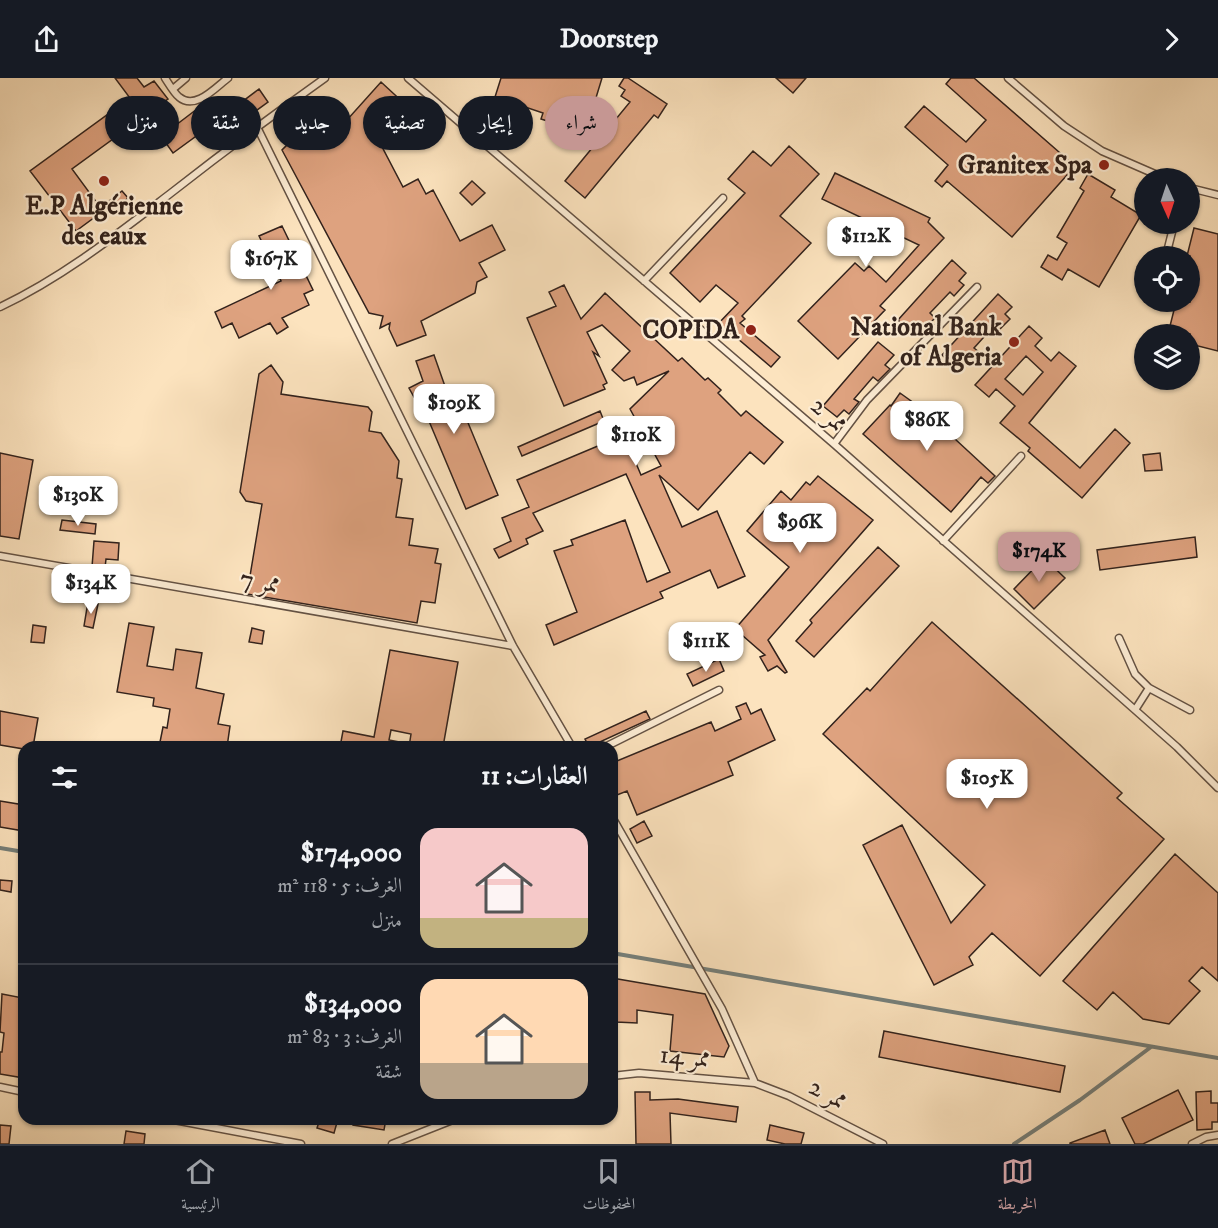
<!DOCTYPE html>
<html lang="ar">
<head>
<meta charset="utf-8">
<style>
	:root { --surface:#171b24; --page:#20242c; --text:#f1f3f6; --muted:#9ea1a6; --line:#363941; --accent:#c59692 }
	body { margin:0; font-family:"IM FELL DW Pica",Amiri,serif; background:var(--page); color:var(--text); direction:rtl; height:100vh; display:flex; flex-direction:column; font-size:22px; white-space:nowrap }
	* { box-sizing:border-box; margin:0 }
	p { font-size:20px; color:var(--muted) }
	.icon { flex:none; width:33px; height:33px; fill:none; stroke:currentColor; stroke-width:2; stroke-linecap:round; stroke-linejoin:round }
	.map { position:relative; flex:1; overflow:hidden; direction:ltr }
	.panel { position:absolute; left:18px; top:663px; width:600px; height:384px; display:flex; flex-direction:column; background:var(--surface); border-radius:18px; box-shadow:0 2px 4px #0004; direction:rtl }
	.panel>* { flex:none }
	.banner { position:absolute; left:18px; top:18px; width:600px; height:54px; direction:rtl; display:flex; gap:12px }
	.needle { width:39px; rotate:177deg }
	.fabs { position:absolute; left:1134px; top:90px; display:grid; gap:12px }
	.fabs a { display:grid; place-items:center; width:66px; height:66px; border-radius:50%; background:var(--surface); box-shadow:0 2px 4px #0004; font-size:30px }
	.price { position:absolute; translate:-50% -51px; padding:0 14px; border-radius:12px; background:#fff; color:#222; font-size:20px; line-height:39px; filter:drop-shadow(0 2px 3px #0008) }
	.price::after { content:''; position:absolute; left:50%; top:36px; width:18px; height:14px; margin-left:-9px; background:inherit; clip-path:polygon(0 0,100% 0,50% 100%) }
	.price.selected { background:var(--accent); color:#111 }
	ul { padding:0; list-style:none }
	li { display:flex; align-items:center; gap:18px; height:150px; padding:0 30px }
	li+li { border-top:2px solid var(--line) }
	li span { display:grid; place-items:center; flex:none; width:168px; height:120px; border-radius:18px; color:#555 }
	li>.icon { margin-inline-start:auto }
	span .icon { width:72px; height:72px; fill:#fffc; stroke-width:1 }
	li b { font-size:26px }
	h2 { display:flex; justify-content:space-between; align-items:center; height:72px; padding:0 30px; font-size:26px }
	.tag { padding:0 21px; border-radius:27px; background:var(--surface); box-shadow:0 2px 4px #0004; font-size:21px; line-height:54px }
	.tag.selected { background:var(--accent); color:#111 }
	header { display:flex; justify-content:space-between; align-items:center; height:78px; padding:0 30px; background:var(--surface); font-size:27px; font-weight:700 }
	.dock { display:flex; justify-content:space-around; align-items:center; height:84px; border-top:2px solid var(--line); background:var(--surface); font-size:16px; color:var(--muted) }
	.dock a { display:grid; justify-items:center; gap:3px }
	.dock .selected { color:var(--accent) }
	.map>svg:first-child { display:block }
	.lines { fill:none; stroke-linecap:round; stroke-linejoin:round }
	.stream { stroke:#757f7a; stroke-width:4 }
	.building { fill:#dea27f; stroke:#32221c; stroke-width:1.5; fill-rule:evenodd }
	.service-casing { stroke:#645244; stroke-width:9 }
	.service { stroke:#fdedd5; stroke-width:6 }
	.poi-dot { fill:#8f2418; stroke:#fdedd5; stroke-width:2 }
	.labels { text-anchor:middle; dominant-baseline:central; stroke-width:4.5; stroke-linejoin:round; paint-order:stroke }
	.poi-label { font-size:26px; font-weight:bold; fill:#32221c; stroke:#fdedd5; text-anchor:end }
	.street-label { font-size:26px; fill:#32221c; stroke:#fdedd5 }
</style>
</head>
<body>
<header><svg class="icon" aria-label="forward" viewBox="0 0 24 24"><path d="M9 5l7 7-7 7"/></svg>Doorstep<svg class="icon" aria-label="share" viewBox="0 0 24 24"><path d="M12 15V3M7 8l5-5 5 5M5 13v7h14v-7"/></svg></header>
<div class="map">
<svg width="1218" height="1066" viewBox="0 0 1218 1066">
	<rect width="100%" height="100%" fill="#fce3be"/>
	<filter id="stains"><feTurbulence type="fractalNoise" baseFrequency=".00333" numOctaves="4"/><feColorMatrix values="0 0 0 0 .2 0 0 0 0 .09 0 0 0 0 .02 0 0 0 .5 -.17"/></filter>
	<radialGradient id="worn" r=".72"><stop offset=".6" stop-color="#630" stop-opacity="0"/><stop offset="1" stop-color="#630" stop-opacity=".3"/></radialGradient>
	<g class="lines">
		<path class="stream" d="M 0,770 L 24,774
			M 612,875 L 1218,980
			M 1014,1066 L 1080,1022 L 1151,969"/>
	</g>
	<path class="building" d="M 115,0 L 137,0 L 144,9 L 154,3 L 168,21 L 156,29 L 172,50 L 201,28 L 214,45 L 173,75 L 146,37 L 72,91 L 103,133 L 76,153 L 30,93 L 130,20 Z
		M 501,0 L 602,0 L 595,23 L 589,21 L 580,48 L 571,45 L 569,50 L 541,41 L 543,35 L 495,19 Z
		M 624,0 L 628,0 L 667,26 L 658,40 L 654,37 L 585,120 L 565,103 L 630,24 L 621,18 L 625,12 L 619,8 Z
		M 776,0 L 806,0 L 793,15 Z
		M 951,0 L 974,0 L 1075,88 L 1012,159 L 947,103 L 942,109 L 935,103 L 948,87 L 905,49 L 924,28 L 966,64 L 986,42 L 946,6 Z
		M 381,4 L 420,40 L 411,50 L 400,39 L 379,63 L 403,109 L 418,101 L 426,116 L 433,112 L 460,163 L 492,147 L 505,172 L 479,185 L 487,199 L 477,204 L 475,215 L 421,243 L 426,257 L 397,268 L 389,251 L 390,245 L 380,250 L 383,238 L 369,235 L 282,72 L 310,44 L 307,38 L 330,26 L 347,42 Z
		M 259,11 L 268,24 L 223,57 L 214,45 Z
		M 789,68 L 819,96 L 780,138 L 811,165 L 742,238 L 745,241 L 740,245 L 780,279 L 771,289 L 731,255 L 728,257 L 717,247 L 738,225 L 716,207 L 700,224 L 670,195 L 745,115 L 728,101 L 753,73 L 771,88 Z
		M 835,95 L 930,140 L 928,144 L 944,160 L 880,228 L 885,232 L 838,281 L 798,243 L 855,185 L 864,193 L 869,188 L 886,204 L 919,167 L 822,121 Z
		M 1088,96 L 1115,112 L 1111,119 L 1141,137 L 1099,209 L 1068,191 L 1062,202 L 1041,189 L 1048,177 L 1057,182 L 1067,165 L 1057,159 L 1084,113 L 1080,110 Z
		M 472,103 L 485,115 L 472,127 L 460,115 Z
		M 122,113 L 128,120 L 114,132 L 108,124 Z
		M 282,148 L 313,212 L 304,216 L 309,227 L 282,240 L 288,249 L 277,256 L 270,245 L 239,260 L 232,245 L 222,250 L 215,234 L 281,203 L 259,158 Z
		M 1194,150 L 1218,156 L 1218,273 L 1190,266 L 1190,256 L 1168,256 L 1176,224 L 1190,224 L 1190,178 L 1187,178 Z
		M 952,182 L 966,195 L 959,203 L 964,207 L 954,218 L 950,214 L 930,235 L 935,240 L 925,250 L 920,246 L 912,255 L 898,242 Z
		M 564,207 L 581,241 L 605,215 L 678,283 L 682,280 L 705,302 L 708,300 L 721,312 L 718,315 L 741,338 L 746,333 L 783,364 L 764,386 L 750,374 L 698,432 L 659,397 L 682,449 L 717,433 L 745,498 L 718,510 L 710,492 L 660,514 L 663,520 L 554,567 L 546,547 L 577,534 L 554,473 L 573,467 L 571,462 L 625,442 L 647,504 L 670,494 L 626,396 L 533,435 L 543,453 L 526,461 L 528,466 L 499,480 L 494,471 L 511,463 L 502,440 L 529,429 L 517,402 L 624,357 L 641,397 L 661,388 L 630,331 L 669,293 L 637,307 L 634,299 L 624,303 L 612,292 L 630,273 L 602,247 L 587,254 L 599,278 L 593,274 L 607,305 L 603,307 L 605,311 L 564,328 L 527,240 L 556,228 L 549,214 Z
		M 998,216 L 1012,229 L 1005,236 L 1010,241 L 998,253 L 993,249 L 974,270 L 979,274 L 969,285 L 964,281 L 956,290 L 942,277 Z
		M 1029,248 L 1042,260 L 1035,268 L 1051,283 L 1059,274 L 1076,288 L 1029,345 L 1080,390 L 1115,351 L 1130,365 L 1082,420 L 1028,373 L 1030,370 L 1000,345 L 1015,328 L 996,311 L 989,319 L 975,307 ZM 1026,278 L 1043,294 L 1023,317 L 1005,301 Z
		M 878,264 L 894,277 L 885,287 L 890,291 L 878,303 L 873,299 L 854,321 L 859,324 L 849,336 L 844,332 L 837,339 L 823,328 Z
		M 434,277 L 447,314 L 454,311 L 498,417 L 466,431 L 418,317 L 414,319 L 409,310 L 423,303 L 416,283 Z
		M 271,287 L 283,304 L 281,316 L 368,329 L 372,334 L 369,353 L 381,355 L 399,383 L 397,400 L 402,401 L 396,439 L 413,441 L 409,467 L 438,471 L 435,485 L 441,486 L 435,525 L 421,523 L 417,545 L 247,516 L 262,426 L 246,423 L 240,414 L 259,296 Z
		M 900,315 L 914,325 L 915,324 L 995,398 L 988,405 L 981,399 L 951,434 L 863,356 L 890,327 L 891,328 Z
		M 600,333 L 604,343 L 522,378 L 518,369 Z
		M 0,375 L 33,382 L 19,461 L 0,458 Z
		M 1160,375 L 1162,392 L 1145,393 L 1143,377 Z
		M 818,398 L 873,442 L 768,562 L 787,594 L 785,595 L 777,588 L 768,593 L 760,579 L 765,577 L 735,551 L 789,489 L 747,453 L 781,413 L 791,422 L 806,404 L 810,407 Z
		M 62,442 L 96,446 L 95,456 L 60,452 Z
		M 1195,459 L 1197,479 L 1100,492 L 1097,472 Z
		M 94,463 L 119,465 L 118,482 L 106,481 L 105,490 L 92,489 Z
		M 878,469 L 899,488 L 814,579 L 796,563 L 812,545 L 810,542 Z
		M 1044,480 L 1065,500 L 1034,531 L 1014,511 Z
		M 88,524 L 98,526 L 93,550 L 84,548 Z
		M 932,544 L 1122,715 L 1117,720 L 1164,761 L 1040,898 L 992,855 L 969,879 L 973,887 L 934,907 L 863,767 L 902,747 L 951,845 L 985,807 L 823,656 L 867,610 L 870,613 Z
		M 129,545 L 154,549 L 147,588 L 173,592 L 176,571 L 202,575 L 196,610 L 224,616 L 218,646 L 230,648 L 227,669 L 159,669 L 163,649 L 167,650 L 170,631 L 153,628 L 154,620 L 117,614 Z
		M 33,547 L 46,549 L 44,565 L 31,564 Z
		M 252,550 L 264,553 L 262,566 L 249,564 Z
		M 390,572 L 458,584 L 443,669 L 409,669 L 411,656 L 391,652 L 389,662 L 400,664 L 399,669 L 340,669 L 343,653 L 374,659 Z
		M 719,581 L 724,593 L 693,608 L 687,596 Z
		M 746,625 L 751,636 L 761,631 L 775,662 L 728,684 L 733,697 L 637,737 L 627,713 L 612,719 L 612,685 L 711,644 L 715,653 L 741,641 L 736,629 Z
		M 0,633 L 38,640 L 33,669 L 24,669 L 24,671 L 0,667 Z
		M 646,633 L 650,641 L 589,669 L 585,661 Z
		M 0,723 L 24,727 L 24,753 L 0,749 Z
		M 644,743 L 652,758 L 637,765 L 630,751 Z
		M 1175,776 L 1218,815 L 1218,903 L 1202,889 L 1189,903 L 1200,913 L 1169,946 L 1143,941 L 1113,914 L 1097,932 L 1063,903 Z
		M 0,802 L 12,803 L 11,814 L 0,812 Z
		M 612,900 L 705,916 L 729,968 L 724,979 L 670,973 L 673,937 L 637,932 L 637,945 L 616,944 L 617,929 L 612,928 Z
		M 2,916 L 23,920 L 19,946 L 24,946 L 24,1000 L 0,996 L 0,974 L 2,974 L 4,955 L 0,954 Z
		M 884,953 L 1065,988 L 1060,1014 L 879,979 Z
		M 1178,1012 L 1193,1042 L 1143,1066 L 1135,1066 L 1122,1040 Z
		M 1211,1013 L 1211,1025 L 1218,1025 L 1218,1044 L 1212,1044 L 1212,1051 L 1197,1052 L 1196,1014 Z
		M 635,1014 L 650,1014 L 650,1022 L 678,1021 L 738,1029 L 736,1044 L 670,1035 L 671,1066 L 636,1066 Z
		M 320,1041 L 338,1041 L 334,1055 L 317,1050 Z
		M 353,1041 L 386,1041 L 384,1052 L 353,1047 Z
		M 0,1047 L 11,1048 L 9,1066 L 0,1066 Z
		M 770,1047 L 804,1055 L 801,1066 L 785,1066 L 767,1062 Z
		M 1105,1052 L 1110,1066 L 1070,1066 L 1070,1065 Z
		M 126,1053 L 145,1056 L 144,1066 L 124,1066 Z"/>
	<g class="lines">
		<defs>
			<path id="service" d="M 165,0 C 169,6 174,15 179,19 C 195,33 216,9 228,0
				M 408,0 L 834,366 L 1177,669 L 1218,710
				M 1008,0 L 1064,48 L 1102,73 L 1164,100
				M 173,11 L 186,0
				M 257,49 L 513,568 L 572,669
				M 1190,110 L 1218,117
				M 1166,178 L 1174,146
				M 644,203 L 723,120
				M 0,229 C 63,199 116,157 171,115 C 222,75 273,37 325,0
				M 834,366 L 867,322 L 977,209
				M 943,463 L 1021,378
				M 0,478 L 513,568
				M 1119,560 L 1135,596 L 1149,610 L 1190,632
				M 1135,632 L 1149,610
				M 605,669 L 719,612
				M 612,739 L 722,931 L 755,1005
				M 612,998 L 639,995 L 755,1005 L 789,1018 L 883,1066
				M 0,1009 L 24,1014
				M 169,1041 L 301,1066
				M 392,1066 L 455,1041
				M 1192,1066 L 1206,1059 L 1218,1057"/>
		</defs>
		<use href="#service" class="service-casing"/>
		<use href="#service" class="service"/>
	</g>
	<g class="poi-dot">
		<circle cx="1104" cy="87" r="6"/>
		<circle cx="104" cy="103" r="6"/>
		<circle cx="751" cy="252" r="6"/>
		<circle cx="1014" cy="264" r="6"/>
	</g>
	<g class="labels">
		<g class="poi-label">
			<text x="1092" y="87">Granitex Spa</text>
			<text x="104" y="128" text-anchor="middle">E.P Algérienne<tspan x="104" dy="30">des eaux</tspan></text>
			<text x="1002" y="249">National Bank<tspan x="1002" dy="30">of Algeria</tspan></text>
			<text x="739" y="252">COPIDA</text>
		</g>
		<g class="street-label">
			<text transform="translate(829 337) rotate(41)">ممر 2</text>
			<text transform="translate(260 504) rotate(10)">ممر 7</text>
			<text transform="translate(685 979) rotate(5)">ممر 14</text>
			<text transform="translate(828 1016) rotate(27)">ممر 2</text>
		</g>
	</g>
	<rect width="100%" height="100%" filter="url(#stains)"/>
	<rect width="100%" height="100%" fill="url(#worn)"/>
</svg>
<div class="fabs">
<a><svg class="needle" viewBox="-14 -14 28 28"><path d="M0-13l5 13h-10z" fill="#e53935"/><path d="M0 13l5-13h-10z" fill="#9ea1a6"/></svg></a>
<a><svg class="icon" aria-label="locate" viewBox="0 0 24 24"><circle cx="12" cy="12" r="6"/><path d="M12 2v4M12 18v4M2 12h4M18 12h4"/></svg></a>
<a><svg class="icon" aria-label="layers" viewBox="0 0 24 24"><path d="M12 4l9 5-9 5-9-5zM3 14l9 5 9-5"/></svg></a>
</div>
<b class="price" style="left:866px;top:190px">$112K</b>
<b class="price" style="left:271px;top:213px">$167K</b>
<b class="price" style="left:454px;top:357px">$109K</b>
<b class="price" style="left:927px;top:374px">$86K</b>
<b class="price" style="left:636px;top:389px">$110K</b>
<b class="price" style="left:78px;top:449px">$130K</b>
<b class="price" style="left:800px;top:476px">$96K</b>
<b class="price selected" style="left:1039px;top:505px">$174K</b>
<b class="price" style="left:91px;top:537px">$134K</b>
<b class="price" style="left:706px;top:595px">$111K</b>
<b class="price" style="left:987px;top:732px">$105K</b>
<div class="banner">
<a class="tag selected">شراء</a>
<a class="tag">إيجار</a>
<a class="tag">تصفية</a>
<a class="tag">جديد</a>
<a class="tag">شقة</a>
<a class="tag">منزل</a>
</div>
<section class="panel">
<h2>العقارات: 11<svg class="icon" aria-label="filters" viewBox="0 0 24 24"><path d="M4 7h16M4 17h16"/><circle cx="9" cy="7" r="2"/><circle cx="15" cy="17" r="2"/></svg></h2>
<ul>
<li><span style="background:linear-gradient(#f6c9c9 75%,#c2b280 0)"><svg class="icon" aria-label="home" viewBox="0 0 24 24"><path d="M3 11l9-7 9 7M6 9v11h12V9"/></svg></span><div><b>$174,000</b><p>الغرف: 5 · 118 m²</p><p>منزل</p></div></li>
<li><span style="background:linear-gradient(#ffd9b3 70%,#b9a48a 0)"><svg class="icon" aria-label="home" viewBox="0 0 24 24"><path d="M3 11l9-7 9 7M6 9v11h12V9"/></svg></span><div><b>$134,000</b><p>الغرف: 3 · 83 m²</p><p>شقة</p></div></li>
</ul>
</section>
</div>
<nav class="dock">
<a class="selected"><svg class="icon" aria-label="map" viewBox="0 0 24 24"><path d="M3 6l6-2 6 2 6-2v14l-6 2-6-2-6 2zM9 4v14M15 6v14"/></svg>الخريطة</a>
<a><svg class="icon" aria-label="saved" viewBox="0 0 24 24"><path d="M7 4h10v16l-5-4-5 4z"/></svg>المحفوظات</a>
<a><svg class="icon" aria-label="home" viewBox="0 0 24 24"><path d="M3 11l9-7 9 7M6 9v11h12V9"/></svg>الرئيسية</a>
</nav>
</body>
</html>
